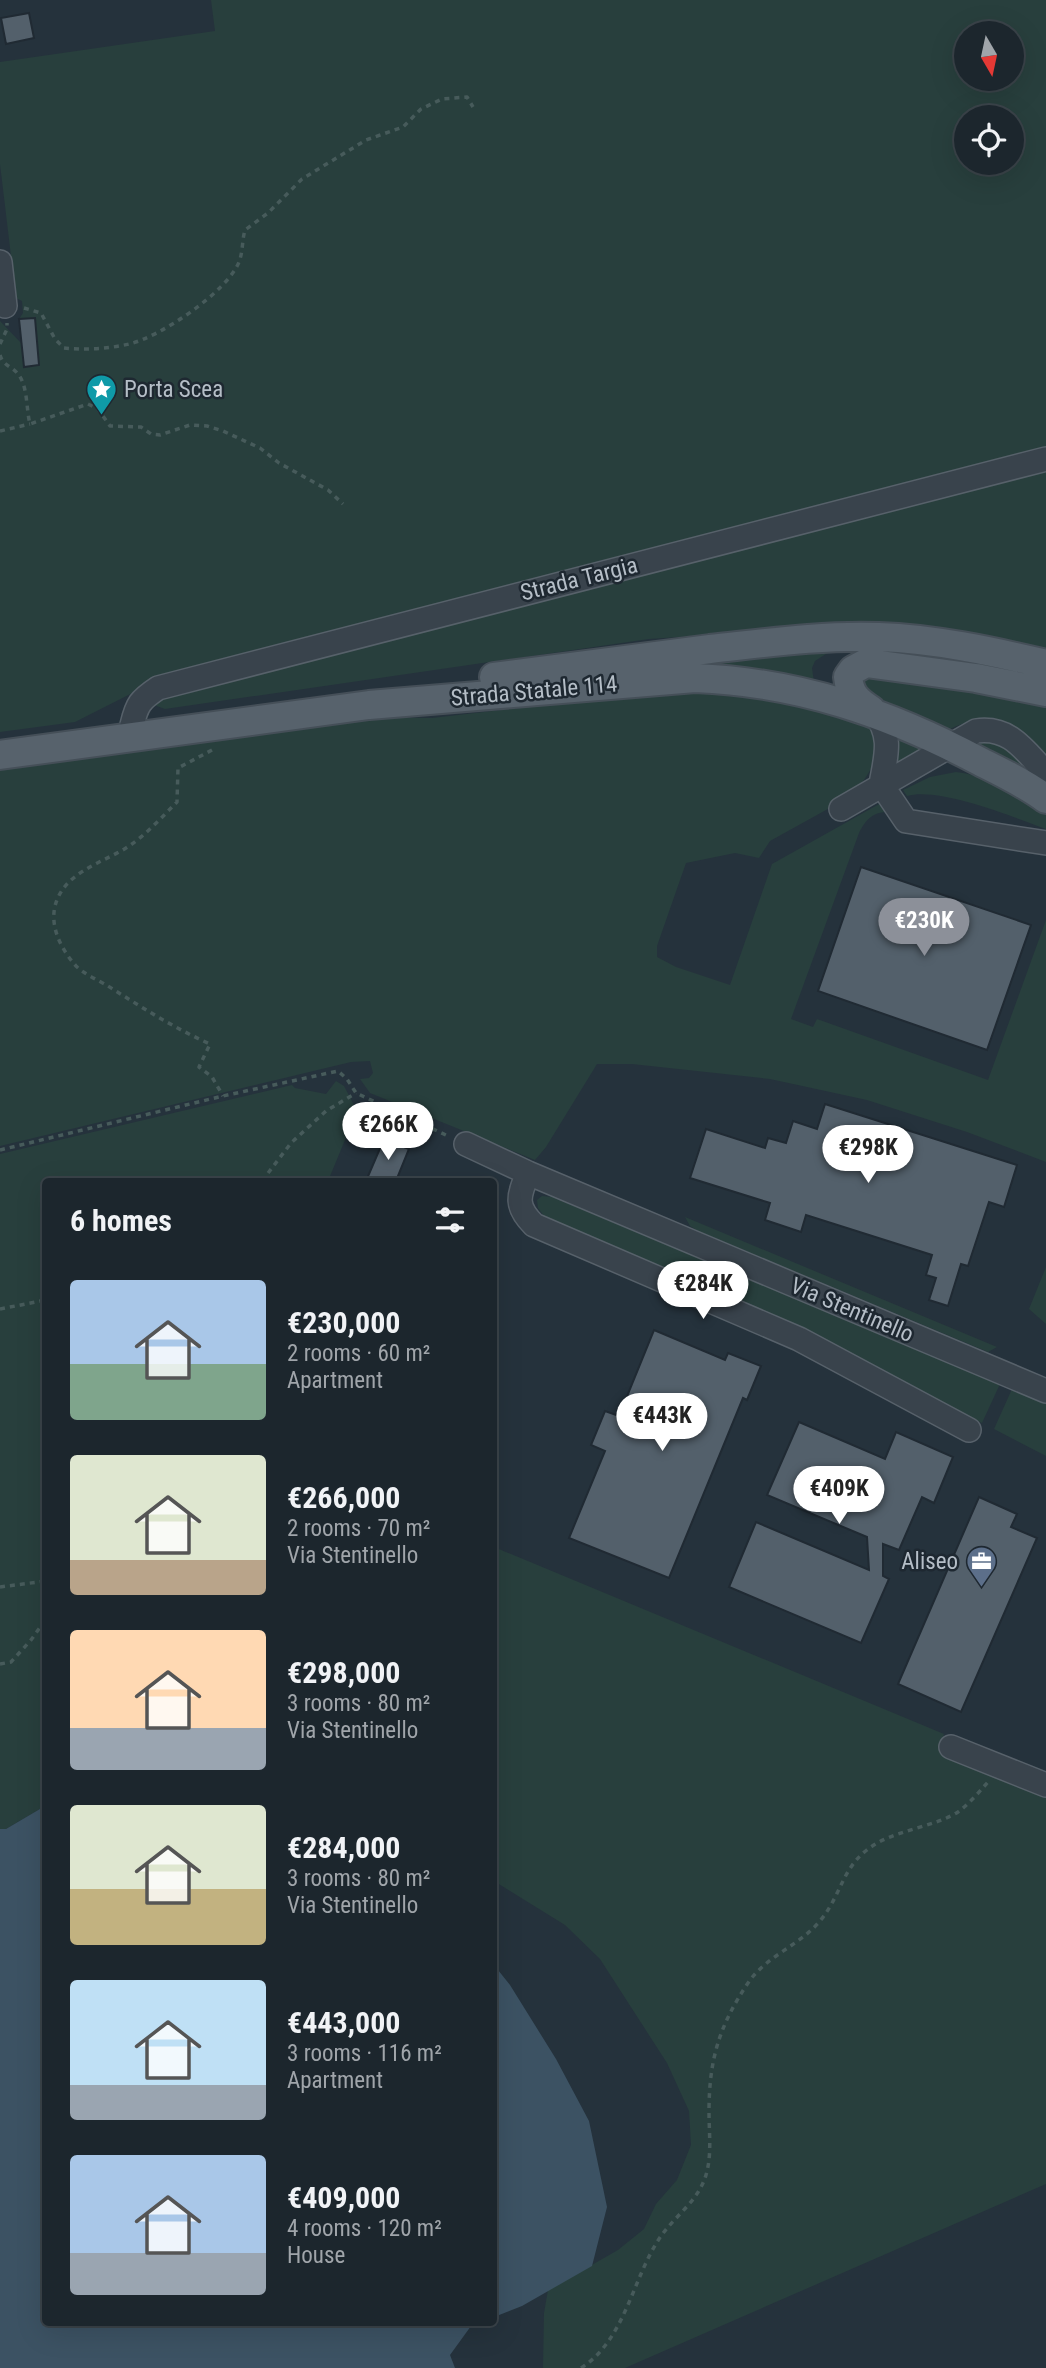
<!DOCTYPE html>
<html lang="en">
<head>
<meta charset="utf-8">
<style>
	:root { --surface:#1c262d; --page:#293239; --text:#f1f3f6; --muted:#a0a5aa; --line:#3a4349; --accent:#8c9099 }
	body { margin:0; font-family:"Roboto Condensed",sans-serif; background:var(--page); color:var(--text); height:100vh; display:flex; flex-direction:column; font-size:26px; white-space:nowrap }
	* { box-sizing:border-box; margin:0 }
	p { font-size:23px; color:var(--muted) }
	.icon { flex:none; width:38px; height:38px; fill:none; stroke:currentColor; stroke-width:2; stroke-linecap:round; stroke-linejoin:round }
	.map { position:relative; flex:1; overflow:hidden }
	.panel { position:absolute; left:42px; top:1178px; width:455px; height:1148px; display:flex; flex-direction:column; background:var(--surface); border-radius:7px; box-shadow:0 7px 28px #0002,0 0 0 2px var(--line) }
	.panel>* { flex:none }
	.needle { width:46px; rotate:171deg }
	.fabs { position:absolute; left:954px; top:21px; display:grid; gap:14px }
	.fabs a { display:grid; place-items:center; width:70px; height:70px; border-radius:50%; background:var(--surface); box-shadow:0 7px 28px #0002,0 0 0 2px var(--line); font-size:35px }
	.price { position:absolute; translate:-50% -60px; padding:0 16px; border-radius:24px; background:#fff; color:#222; font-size:23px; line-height:46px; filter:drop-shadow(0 2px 4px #0008) }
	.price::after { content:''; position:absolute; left:50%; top:42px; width:21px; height:16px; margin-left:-10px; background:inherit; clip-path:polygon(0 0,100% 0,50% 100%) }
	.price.active { background:var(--accent); color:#fff }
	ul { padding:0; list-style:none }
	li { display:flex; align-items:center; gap:21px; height:175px; padding:0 28px }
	li span { display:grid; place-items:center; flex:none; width:196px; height:140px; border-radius:7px; color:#555 }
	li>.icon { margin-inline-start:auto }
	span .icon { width:84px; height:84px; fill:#fffc; stroke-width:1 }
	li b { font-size:30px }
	h2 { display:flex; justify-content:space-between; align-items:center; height:84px; padding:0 28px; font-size:30px }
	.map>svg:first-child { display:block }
	.green { fill:#283f3d; fill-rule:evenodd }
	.water { fill:#3c5263 }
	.building { fill:#53606b; stroke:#202a33; stroke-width:2 }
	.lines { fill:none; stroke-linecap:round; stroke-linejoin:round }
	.minor-casing { stroke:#57616a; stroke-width:26 }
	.major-casing { stroke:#454f58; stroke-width:32 }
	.path { stroke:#475b5b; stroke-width:3.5; stroke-dasharray:5 5; stroke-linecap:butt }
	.minor { stroke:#39434c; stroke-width:23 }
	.major { stroke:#57626c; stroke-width:28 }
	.labels { text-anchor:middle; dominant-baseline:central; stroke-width:5; stroke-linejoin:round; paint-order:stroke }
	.poi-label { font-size:23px; fill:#b5bec7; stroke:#1e2831; text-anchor:start }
	.street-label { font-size:23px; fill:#b5bec7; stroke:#1e2831 }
</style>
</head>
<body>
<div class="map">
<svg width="1046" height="2368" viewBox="0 0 1046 2368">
	<rect width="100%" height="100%" fill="#25323c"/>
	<path class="green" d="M 211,0 L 1046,0 L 1046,454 L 156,681 L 75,722 L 0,732 L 0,321 L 21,343 L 19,319 L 23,313 L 22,301 L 16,298 L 0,164 L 0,62 L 215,31 ZM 966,33 L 1012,33 L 1012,79 L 966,79 ZM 966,117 L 1012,117 L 1012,163 L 966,163 Z
		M 1046,467 L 1046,651 L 959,630 L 881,624 L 649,639 L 165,709 L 154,705 L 158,695 Z
		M 779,650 L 921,650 L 1046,676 L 1046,682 L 880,654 L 829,652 L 815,661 L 812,668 L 814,682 L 631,666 Z
		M 863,673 L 1046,700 L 1046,761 C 1011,727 1001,706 950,729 L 862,691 Z
		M 727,687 L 856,717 L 875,732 L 879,756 L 864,780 L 844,800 L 770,841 L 759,858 L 735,853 L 686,863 L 657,946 L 657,957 L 676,967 L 730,985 L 772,864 L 881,803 L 887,812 C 872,812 865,821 859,833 L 791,1019 L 813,1027 L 817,1019 L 988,1080 L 1046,920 L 1046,1162 L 967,1132 L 867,1100 L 770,1079 L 632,1064 L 597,1064 L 546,1147 L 535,1160 L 370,1093 L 360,1079 L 369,1078 L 373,1073 L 370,1061 L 351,1062 L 0,1146 L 0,766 L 361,717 L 432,718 L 682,689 Z
		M 902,737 L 923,750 L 891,769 L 894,739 Z
		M 1000,740 L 1034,773 L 1029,775 L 973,743 Z
		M 956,772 C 990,776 1019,794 1046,814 L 1046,829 C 1013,817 940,787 907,796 L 903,790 L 930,777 Z
		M 336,1081 L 344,1086 L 357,1111 L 328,1181 L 46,1181 L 45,1806 L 6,1829 L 0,1829 L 0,1154 L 292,1085 L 295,1088 L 326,1094 Z
		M 542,1196 L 552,1197 L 1000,1384 L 982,1423 L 802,1333 L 544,1216 L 538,1208 L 537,1200 Z
		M 685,1217 L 997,1347 L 988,1352 L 698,1231 L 690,1226 Z
		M 1046,1267 L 1046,1324 L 1029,1309 Z
		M 1012,1389 L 1046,1403 L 1046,1456 L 994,1429 Z
		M 494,1547 L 944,1734 L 939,1750 L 1046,1794 L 1046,2184 L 625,2368 L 543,2368 L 544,2313 L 548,2290 L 618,2250 L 644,2229 L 656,2204 L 677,2180 L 691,2145 L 689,2111 L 667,2063 L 600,1959 L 565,1925 L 494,1881 Z"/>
	<path class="water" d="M 45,1806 L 46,2322 L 480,2322 L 471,2326 L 450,2355 L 455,2368 L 0,2368 L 0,1829 L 6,1829 Z
		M 494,1965 L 510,1985 L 556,2059 L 589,2121 L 607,2207 L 592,2266 L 522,2306 L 494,2317 Z"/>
	<path class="building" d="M 29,13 L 34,38 L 6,44 L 1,18 Z
		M 35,318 L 39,365 L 24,367 L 19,319 Z
		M 861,867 L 1031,925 L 987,1050 L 818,991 Z
		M 825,1104 L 1017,1165 L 1004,1207 L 989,1202 L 968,1266 L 961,1264 L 948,1306 L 929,1300 L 936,1278 L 926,1275 L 932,1255 L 806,1215 L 801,1232 L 765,1220 L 770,1203 L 690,1178 L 706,1129 L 765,1148 L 768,1138 L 786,1143 L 793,1121 L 817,1129 Z
		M 384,1139 L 409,1149 L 396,1181 L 366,1181 Z
		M 654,1330 L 725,1360 L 728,1353 L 761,1366 L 747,1400 L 743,1398 L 669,1578 L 569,1538 L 605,1451 L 591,1445 L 605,1411 L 619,1416 Z
		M 799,1422 L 885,1459 L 896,1432 L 953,1457 L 934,1503 L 922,1497 L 899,1550 L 883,1544 L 883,1576 L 889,1579 L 861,1643 L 729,1587 L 756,1522 L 869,1570 L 867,1537 L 767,1495 Z
		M 979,1497 L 1017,1514 L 1011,1527 L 1037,1538 L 961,1712 L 898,1684 Z"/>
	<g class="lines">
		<defs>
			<path id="minor" d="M 0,262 L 5,306
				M 874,712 C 893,736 886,756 881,784 L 906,821 L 1046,843
				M 132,725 C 137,704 140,700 158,688 L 1046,459
				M 841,809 L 976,731 C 1010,726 1025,751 1046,773
				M 466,1144 L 528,1173 L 1046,1391
				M 528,1173 C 518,1197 515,1206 534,1225 L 799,1339 L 969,1430
				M 951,1747 L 1046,1785"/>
			<path id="major" d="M 494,677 C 566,667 638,658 710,649 C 766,643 822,635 879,637 C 935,639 991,651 1046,664
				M 871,710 C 857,701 850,695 848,677 L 853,670 L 866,663 L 976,678 L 1046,692
				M 0,755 L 369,705 L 695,678 C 799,682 889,713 981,762 C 1003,773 1026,784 1046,799"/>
		</defs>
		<use href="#minor" class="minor-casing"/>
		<use href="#major" class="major-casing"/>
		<path class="path" d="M 24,308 L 41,313 L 55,339 L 64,348 C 85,350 108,349 129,344 C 160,337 227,292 239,262 C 243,252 242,240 245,230 L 268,213 L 302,179 L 366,140 L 403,127 L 421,109 L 442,99 L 467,97 L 473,107
			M 0,344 L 7,329 L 7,323
			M 0,355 C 3,366 12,366 18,374 C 28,386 26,409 30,424 L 88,404 L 98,409 L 110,426 L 141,427 L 151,434 L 160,435 L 190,425 L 207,426 L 223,431 L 260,448 L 279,463 L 328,490 L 343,504
			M 0,431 L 30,424
			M 212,750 L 178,768 L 177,802 C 161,818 145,836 126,848 C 108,859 86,866 70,881 C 43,907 53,940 76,966 C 84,974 98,980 108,986 C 141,1007 174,1028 210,1044 L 199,1067 L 212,1077 L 223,1096
			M 0,1150 L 223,1096 L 338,1071 L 347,1079 L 356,1093 L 448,1136
			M 262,1181 L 291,1143 L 326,1111 L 356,1093
			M 0,1309 L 46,1300
			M 0,1587 L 46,1581
			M 0,1664 L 11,1662 L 31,1640 L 46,1619
			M 581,2368 C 625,2340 632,2280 659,2239 C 674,2216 698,2202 706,2175 C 712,2155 709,2133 709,2112 C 709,2060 719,2026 748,1983 C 766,1956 799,1946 820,1921 C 844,1892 841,1863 879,1842 C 901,1830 938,1825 958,1812 C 969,1804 979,1792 988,1782"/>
		<use href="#minor" class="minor"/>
		<use href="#major" class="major"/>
	</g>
	<defs>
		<symbol id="sight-pin" viewBox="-11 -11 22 30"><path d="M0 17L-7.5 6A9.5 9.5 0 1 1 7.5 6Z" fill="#0f9aa8" stroke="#1e2831"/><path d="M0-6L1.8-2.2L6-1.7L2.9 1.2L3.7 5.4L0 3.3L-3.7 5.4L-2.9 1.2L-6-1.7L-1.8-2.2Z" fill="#fff"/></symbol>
		<symbol id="office-pin" viewBox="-11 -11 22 30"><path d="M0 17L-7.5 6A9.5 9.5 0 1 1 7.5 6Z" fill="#5c6f8a" stroke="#1e2831"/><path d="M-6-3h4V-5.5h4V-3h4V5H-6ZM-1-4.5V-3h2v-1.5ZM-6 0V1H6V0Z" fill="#fff"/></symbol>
	</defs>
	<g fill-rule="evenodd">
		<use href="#sight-pin" x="84" y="372" width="35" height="47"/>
		<use href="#office-pin" x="964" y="1544" width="35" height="47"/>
	</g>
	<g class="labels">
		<g class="poi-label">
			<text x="124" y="389">Porta Scea</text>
			<text x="958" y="1561" text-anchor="end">Aliseo</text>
		</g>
		<g class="street-label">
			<text transform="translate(579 579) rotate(-14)">Strada Targia</text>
			<text transform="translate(534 691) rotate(-5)">Strada Statale 114</text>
			<text transform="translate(852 1310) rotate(23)">Via Stentinello</text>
		</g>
	</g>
</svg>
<div class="fabs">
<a><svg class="needle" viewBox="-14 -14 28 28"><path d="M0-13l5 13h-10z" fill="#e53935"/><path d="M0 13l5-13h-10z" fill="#a0a5aa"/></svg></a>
<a><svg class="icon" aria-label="locate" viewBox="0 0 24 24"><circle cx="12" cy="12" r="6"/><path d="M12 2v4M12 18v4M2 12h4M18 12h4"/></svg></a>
</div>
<b class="price active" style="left:924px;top:958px">€230K</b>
<b class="price" style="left:388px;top:1162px">€266K</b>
<b class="price" style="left:868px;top:1185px">€298K</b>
<b class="price" style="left:703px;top:1321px">€284K</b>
<b class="price" style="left:662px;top:1453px">€443K</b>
<b class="price" style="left:839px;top:1526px">€409K</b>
<section class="panel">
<h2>6 homes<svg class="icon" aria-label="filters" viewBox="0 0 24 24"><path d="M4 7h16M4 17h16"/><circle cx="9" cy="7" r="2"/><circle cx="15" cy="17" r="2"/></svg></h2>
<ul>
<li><span style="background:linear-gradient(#a9c7e8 60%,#7fa58c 0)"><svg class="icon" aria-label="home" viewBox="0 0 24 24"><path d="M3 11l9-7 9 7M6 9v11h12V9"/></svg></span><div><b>€230,000</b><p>2 rooms · 60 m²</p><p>Apartment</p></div></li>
<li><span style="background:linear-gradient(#dfe7d0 75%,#b9a48a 0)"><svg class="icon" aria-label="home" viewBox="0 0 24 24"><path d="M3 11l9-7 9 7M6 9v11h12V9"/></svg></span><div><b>€266,000</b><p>2 rooms · 70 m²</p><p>Via Stentinello</p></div></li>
<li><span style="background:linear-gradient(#ffd9b3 70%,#9aa5b1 0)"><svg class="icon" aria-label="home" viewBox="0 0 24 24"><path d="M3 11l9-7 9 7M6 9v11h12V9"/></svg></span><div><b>€298,000</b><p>3 rooms · 80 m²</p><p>Via Stentinello</p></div></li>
<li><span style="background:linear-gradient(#dfe7d0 60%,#c2b280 0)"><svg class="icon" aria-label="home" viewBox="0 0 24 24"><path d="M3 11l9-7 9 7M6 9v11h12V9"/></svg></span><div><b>€284,000</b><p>3 rooms · 80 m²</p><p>Via Stentinello</p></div></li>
<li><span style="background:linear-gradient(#bfe0f5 75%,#9aa5b1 0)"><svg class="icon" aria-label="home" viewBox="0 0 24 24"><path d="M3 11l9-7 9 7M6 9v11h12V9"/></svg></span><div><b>€443,000</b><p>3 rooms · 116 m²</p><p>Apartment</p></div></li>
<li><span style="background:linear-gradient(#a9c7e8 70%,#9aa5b1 0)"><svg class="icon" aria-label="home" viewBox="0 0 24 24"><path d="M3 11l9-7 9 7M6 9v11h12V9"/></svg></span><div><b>€409,000</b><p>4 rooms · 120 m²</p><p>House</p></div></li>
</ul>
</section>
</div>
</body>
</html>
